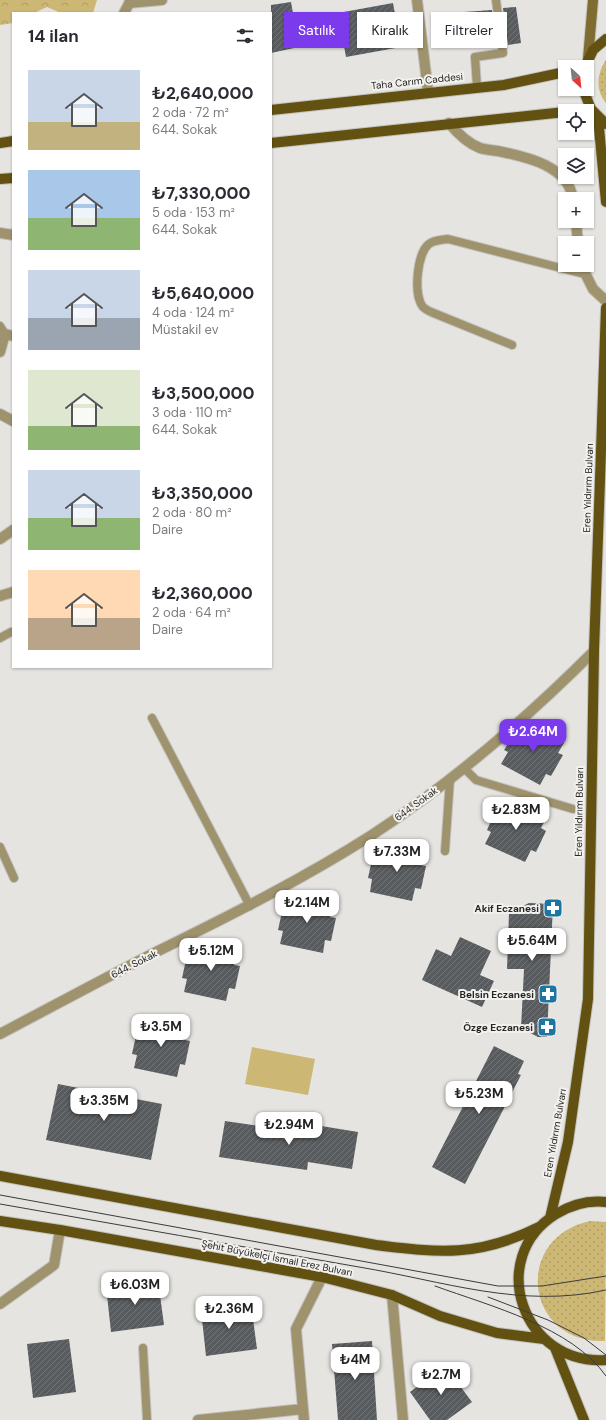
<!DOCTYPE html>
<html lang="tr">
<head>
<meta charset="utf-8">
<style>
	:root { --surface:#fff; --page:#f2f2f3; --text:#2b2b33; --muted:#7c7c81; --accent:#7c3aed }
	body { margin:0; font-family:"DM Sans",sans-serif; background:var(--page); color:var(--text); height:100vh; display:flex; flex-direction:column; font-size:15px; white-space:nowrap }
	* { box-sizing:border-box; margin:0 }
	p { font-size:13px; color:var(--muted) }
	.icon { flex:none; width:22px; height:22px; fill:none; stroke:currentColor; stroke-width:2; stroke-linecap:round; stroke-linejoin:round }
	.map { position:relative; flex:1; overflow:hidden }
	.side { position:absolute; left:12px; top:12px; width:260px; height:656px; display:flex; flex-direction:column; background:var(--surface); border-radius:0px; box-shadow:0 1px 3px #0004 }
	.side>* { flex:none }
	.guide { position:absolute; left:284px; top:12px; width:262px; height:36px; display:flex; gap:8px }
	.needle { width:26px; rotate:153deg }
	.controls { position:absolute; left:558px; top:60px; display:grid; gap:8px }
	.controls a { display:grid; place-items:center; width:36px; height:36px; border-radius:0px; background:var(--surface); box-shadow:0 1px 3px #0004; font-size:20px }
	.price { position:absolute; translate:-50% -34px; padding:0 9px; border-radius:8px; background:#fff; color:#222; font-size:13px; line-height:26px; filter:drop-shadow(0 1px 2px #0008) }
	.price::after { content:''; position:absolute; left:50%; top:24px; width:12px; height:9px; margin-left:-6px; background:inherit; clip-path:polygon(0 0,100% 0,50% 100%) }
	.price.on { background:var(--accent); color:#fff }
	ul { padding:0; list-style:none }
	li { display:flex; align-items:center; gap:12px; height:100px; padding:0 16px }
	li span { display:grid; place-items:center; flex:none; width:112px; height:80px; border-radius:0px; color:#555 }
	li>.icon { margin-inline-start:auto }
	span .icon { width:48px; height:48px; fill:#fffc; stroke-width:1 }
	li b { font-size:17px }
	h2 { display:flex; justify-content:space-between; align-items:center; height:48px; padding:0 16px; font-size:17px }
	.pill { padding:0 14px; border-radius:0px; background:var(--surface); box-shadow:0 1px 3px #0004; font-size:14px; line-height:36px }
	.pill.on { background:var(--accent); color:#fff }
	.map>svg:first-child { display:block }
	.grass { fill:url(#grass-dots) }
	.park { fill:url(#park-crowns) }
	.garden { fill:#ccb774 }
	.building { fill:url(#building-hatch) }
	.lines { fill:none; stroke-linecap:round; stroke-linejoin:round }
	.lane-casing { stroke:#c3c2bf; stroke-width:10 }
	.street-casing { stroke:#c3c2bf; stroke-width:12 }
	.secondary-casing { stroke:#c3c2bf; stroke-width:12 }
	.primary-casing { stroke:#c3c2bf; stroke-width:12 }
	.lane { stroke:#9f936e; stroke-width:8 }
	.street { stroke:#9f936e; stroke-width:10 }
	.secondary { stroke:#7e6c30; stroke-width:10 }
	.primary { stroke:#625111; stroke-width:10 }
	.tram { stroke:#3b3b3a; stroke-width:1 }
	.labels { text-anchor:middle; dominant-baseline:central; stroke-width:4; stroke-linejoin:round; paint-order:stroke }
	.street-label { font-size:10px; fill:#262625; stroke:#f2f1ee }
	.poi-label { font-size:10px; font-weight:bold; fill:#262625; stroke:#f2f1ee; text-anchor:end }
</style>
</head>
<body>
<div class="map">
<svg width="606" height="1420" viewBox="0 0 606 1420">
	<defs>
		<pattern id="grass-dots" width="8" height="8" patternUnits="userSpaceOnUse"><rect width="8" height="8" fill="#ccb774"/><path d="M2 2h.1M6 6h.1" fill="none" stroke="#af9d64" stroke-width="1.8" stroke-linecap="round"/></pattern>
		<pattern id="park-crowns" width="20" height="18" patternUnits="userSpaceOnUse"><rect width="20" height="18" fill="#ccb774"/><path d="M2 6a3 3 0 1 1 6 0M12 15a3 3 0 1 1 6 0" fill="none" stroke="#af9d64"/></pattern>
		<pattern id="building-hatch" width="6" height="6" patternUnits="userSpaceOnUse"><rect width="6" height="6" fill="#595c5e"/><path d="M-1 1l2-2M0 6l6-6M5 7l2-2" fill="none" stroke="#727476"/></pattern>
	</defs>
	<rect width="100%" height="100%" fill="#e5e4e1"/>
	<path class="grass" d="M 606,60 L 606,59 L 606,103 C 595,90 597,73 606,60 Z
		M 590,1221 L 606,1222 L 605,1341 C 525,1344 512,1238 590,1221 Z"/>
	<path class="park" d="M 0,0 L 97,0 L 93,13 L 61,13 L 47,7 L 34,13 L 13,13 L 13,23 L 0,25 Z"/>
	<path class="garden" d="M 252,1047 L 315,1059 L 308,1095 L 245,1084 Z"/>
	<path class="building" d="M 291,2 L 299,47 L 271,53 L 271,5 Z
		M 393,3 L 401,47 L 346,57 L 338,13 Z
		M 516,7 L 521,43 L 508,45 L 503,8 Z
		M 492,10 L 497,47 L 485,48 L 484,42 L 440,48 L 436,14 Z
		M 528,722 L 564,743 L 558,753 L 563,755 L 551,776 L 546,774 L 540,785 L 501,764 L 508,752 L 504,750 L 512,737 Z
		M 506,800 L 546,818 L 541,828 L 546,831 L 536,852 L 531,850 L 525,862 L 485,844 L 491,832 L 487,830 L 497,808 L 501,810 Z
		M 380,845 L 423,854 L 420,865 L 426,866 L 421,889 L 415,888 L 412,901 L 370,892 L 372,879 L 368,878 L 373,855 L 378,856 Z
		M 290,896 L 333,905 L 330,917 L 336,918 L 331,941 L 325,940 L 323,953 L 280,944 L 283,931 L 278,930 L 283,907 L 288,908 Z
		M 529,903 L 553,904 L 547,1037 L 538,1037 L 521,1028 L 524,969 L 507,969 L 509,913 Z
		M 460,937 L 491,951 L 480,975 L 494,981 L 482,1007 L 422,980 L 436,949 L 451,956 Z
		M 194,944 L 237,953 L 234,965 L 240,966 L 235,989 L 229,988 L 226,1001 L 184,992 L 187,979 L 182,978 L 187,955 L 192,956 Z
		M 144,1020 L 187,1029 L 185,1040 L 190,1041 L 185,1065 L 180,1064 L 177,1077 L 134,1068 L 137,1055 L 132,1054 L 137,1031 L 142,1031 Z
		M 494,1046 L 524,1061 L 518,1074 L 521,1075 L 465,1184 L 432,1167 Z
		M 58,1084 L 162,1104 L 151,1160 L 46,1140 Z
		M 225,1121 L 307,1133 L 309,1124 L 358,1132 L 352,1169 L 308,1162 L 307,1170 L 219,1157 Z
		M 158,1280 L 164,1325 L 111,1332 L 106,1286 Z
		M 251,1304 L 257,1349 L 206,1356 L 201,1310 Z
		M 69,1339 L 76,1392 L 33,1398 L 27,1344 Z
		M 372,1341 L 377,1420 L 338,1420 L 332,1344 Z
		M 445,1366 L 472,1402 L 447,1420 L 430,1420 L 410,1392 Z"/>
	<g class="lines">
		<defs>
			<path id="lane" d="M 477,87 L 475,57 L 503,53 L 496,0
				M 0,326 L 5,334
				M 512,345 L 431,312 C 429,311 425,309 423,307 C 413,295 417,253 429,244 C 434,240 442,240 448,239 L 584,274
				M 0,638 L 11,632
				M 152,718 L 250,906
				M 464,768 L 476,780 L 573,809
				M 0,847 L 14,878
				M 445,851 L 450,779
				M 143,1348 L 147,1420"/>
			<path id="street" d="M 417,0 L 428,91
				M 129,3 L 162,0
				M 124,13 L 131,0
				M 449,123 C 458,134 467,143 480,148 C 486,150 492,150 498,151 C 526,157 568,165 573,199
				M 576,221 L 578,243
				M 0,233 L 13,235
				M 581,265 L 593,289 L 606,301
				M 0,352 L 5,334 L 13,336
				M 0,414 L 13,421
				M 0,539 L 13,530
				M 0,596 L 13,592
				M 0,1034 C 53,1006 105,978 158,951 C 231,915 303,879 372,835 C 453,782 526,719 594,651
				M 392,1295 L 403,1420
				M 0,1304 L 54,1265 L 60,1230
				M 198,1420 L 303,1409
				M 304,1420 L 296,1329 L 322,1277"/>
			<path id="secondary" d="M 588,59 L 593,0"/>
			<path id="primary" d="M 585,67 L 593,50 L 606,39
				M 583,89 L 591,109 L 606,124
				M 271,110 L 504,85 L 565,72
				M 572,111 L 591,109
				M 598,117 L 606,202
				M 0,143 L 13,141
				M 271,143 L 565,112
				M 0,179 L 13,178
				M 0,1176 L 376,1245 C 440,1253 479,1257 539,1227
				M 606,1202 C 589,1200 571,1205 556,1214 C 485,1258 523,1366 606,1360
				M 550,1218 L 568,1142 L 588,999 L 594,651 L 606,308
				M 0,1221 L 60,1230 L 322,1277 L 392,1295 L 440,1316 L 497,1333 L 544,1339
				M 555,1348 L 584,1420"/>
		</defs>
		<use href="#lane" class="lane-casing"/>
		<use href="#street" class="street-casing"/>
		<use href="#secondary" class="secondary-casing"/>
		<use href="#primary" class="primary-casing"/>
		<use href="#lane" class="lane"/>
		<use href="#street" class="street"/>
		<use href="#secondary" class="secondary"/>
		<use href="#primary" class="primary"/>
		<path class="tram" d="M 0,1195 L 498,1286 L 542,1286 L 606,1276
			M 0,1204 C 120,1225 239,1246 359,1267 C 443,1281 521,1309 606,1290
			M 435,1286 C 490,1306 572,1327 606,1376
			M 488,1297 L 548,1320 L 584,1338 L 606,1355"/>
	</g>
	<defs>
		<symbol id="pharmacy-square" viewBox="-11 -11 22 22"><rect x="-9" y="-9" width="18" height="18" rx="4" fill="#1d75a4" stroke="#f2f1ee"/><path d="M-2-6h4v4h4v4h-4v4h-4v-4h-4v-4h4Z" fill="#fff"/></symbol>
	</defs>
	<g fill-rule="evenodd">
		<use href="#pharmacy-square" x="542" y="897" width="22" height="22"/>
		<use href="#pharmacy-square" x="537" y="983" width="22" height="22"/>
		<use href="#pharmacy-square" x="536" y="1016" width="22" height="22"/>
	</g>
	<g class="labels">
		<g class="street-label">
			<text transform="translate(417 81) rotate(-6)">Taha Carım Caddesi</text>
			<text transform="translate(588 488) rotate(-88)">Eren Yıldırım Bulvarı</text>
			<text transform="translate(416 804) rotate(-36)">644. Sokak</text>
			<text transform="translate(579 812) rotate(-89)">Eren Yıldırım Bulvarı</text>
			<text transform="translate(134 964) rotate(-27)">644. Sokak</text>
			<text transform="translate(555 1133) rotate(-80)">Eren Yıldırım Bulvarı</text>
			<text transform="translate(277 1258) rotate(11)">Şehit Büyükelçi İsmail Erez Bulvarı</text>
		</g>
		<g class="poi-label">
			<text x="539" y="908">Akif Eczanesi</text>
			<text x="534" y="994">Belsin Eczanesi</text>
			<text x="533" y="1027">Özge Eczanesi</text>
		</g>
	</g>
</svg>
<div class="controls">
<a><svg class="needle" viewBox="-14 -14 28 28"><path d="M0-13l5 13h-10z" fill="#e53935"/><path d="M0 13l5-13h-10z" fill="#7c7c81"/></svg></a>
<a><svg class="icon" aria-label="locate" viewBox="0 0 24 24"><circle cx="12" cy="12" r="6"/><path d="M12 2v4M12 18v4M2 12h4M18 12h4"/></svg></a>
<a><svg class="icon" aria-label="layers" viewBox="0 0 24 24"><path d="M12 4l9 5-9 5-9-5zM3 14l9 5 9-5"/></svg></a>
<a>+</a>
<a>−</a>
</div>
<b class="price on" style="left:533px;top:753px">₺2.64M</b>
<b class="price" style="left:516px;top:831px">₺2.83M</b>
<b class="price" style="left:397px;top:873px">₺7.33M</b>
<b class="price" style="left:307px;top:924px">₺2.14M</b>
<b class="price" style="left:532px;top:962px">₺5.64M</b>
<b class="price" style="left:211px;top:972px">₺5.12M</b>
<b class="price" style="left:161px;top:1048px">₺3.5M</b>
<b class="price" style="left:479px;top:1115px">₺5.23M</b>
<b class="price" style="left:104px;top:1122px">₺3.35M</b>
<b class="price" style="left:289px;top:1146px">₺2.94M</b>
<b class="price" style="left:135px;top:1306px">₺6.03M</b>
<b class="price" style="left:229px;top:1330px">₺2.36M</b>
<b class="price" style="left:355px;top:1381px">₺4M</b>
<b class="price" style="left:441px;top:1396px">₺2.7M</b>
<div class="guide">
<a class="pill on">Satılık</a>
<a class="pill">Kiralık</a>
<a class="pill">Filtreler</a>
</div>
<section class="side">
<h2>14 ilan<svg class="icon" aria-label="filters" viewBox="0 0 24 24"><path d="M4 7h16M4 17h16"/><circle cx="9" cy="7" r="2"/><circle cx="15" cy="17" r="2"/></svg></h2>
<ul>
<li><span style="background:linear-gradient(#c9d6e8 65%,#c2b280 0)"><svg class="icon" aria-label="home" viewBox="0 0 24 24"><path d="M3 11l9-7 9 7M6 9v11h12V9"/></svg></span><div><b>₺2,640,000</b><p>2 oda · 72 m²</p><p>644. Sokak</p></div></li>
<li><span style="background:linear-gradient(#a9c7e8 60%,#8fb573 0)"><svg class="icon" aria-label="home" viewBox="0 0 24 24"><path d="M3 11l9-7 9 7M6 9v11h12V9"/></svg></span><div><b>₺7,330,000</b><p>5 oda · 153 m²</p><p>644. Sokak</p></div></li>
<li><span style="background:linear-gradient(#c9d6e8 60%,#9aa5b1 0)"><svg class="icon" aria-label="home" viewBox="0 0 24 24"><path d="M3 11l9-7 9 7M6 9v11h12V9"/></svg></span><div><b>₺5,640,000</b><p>4 oda · 124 m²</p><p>Müstakil ev</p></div></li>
<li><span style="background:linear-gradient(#dfe7d0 70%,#8fb573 0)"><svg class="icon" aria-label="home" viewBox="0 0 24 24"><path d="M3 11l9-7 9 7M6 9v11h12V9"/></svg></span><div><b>₺3,500,000</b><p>3 oda · 110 m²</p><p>644. Sokak</p></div></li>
<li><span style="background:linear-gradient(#c9d6e8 60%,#8fb573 0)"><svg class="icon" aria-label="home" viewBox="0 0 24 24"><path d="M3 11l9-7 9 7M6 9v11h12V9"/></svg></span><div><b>₺3,350,000</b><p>2 oda · 80 m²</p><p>Daire</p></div></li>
<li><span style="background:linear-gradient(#ffd9b3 60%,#b9a48a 0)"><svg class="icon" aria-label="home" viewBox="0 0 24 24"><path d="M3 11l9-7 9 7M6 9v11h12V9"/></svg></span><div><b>₺2,360,000</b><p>2 oda · 64 m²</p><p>Daire</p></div></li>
</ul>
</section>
</div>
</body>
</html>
